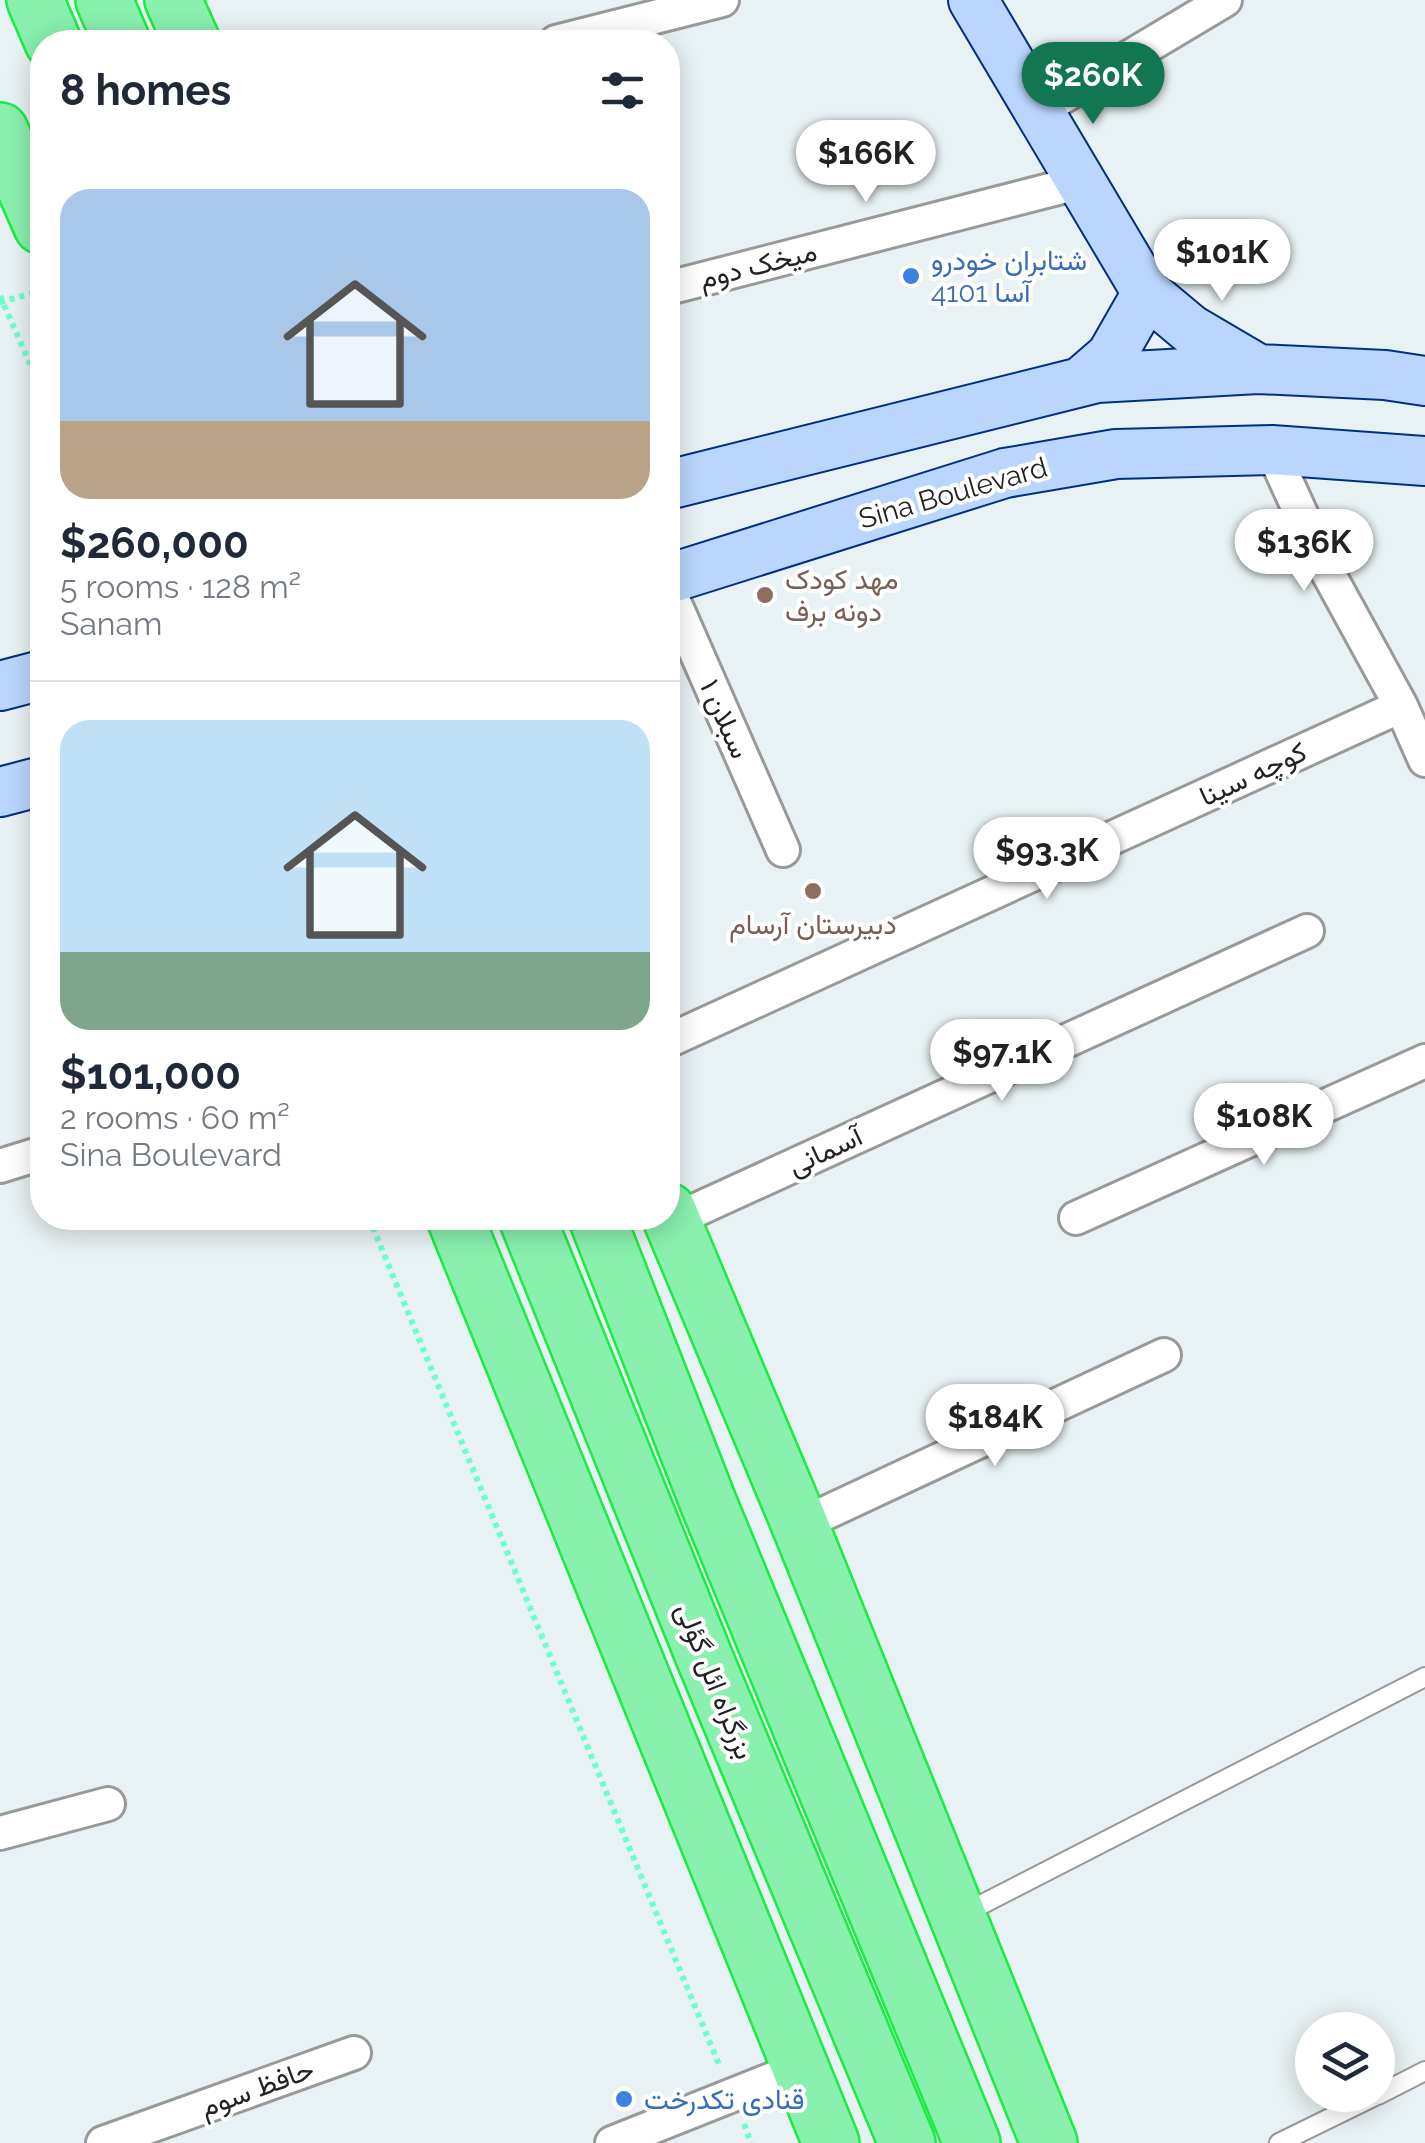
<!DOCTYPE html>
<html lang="en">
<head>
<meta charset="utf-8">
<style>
	:root { --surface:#fff; --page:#f6f6f7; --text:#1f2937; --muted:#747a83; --line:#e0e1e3; --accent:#117651 }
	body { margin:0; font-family:Raleway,Vazirmatn,sans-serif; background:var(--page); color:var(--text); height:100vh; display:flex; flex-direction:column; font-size:38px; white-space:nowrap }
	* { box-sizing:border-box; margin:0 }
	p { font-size:32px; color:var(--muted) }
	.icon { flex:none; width:55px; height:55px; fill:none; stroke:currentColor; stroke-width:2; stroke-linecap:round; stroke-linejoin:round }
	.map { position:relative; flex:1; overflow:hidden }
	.details { position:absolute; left:30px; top:30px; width:650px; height:1200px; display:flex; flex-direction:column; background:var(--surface); border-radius:40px; box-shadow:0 5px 25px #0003 }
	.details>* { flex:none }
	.buttons { position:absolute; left:1295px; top:2012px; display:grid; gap:20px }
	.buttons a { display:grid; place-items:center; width:100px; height:100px; border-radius:50%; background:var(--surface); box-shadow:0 5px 25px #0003; font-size:50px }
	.price { position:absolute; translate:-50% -85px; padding:0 22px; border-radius:35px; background:#fff; color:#222; font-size:32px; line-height:65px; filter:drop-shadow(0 2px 5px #0008) }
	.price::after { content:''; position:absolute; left:50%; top:60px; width:30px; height:22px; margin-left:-15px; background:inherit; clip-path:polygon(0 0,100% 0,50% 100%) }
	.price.active { background:var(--accent); color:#fff }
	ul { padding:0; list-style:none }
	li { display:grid; align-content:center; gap:20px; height:530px; padding:0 30px }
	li+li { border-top:2px solid var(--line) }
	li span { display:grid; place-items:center; height:310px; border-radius:30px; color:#555 }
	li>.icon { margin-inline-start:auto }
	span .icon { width:180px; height:180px; fill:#fffc; stroke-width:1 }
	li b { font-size:42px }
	h2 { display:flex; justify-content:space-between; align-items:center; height:120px; padding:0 30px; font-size:42px }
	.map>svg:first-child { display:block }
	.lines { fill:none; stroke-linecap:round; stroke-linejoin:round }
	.lane-casing { stroke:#999; stroke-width:22 }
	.street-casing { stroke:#999; stroke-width:38 }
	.secondary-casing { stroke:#002f82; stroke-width:52 }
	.highway-casing { stroke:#19ed41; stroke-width:60 }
	.path { stroke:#6dffca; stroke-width:6; stroke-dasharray:5 5; stroke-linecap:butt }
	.lane { stroke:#fff; stroke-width:18 }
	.street { stroke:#fff; stroke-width:32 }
	.secondary { stroke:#bad6ff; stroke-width:48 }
	.highway { stroke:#89f0ad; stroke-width:55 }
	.shop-dot { fill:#3f7fe0; stroke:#fff; stroke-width:4 }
	.education-dot { fill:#8d6e63; stroke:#fff; stroke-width:4 }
	.labels { text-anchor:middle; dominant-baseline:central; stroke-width:8; stroke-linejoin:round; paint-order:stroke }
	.shop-label { font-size:28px; fill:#366cbe; stroke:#fff; text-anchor:start }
	.street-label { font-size:28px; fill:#222; stroke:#fff }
	.education-label { font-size:28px; fill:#785e54; stroke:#fff; text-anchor:start }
</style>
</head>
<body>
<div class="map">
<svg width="1425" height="2143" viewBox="0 0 1425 2143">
	<rect width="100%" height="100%" fill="#e8f1f3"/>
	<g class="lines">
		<defs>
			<path id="lane" d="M 965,1913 L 1425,1677
				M 1378,2095 L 1425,2071
				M 1279,2143 L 1377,2095"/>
			<path id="street" d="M 556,42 L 722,0
				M 1039,111 L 1225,0
				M 668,288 L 1081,182
				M 1272,450 L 1327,571 L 1401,706 L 1425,760
				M 668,588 L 783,850
				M 668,1041 L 1401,706
				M 0,1166 L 42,1153
				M 1076,1218 L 1425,1061
				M 672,1221 L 1307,931
				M 800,1525 L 1164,1355
				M 0,1833 L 108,1804
				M 103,2143 L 354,2053
				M 612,2143 L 798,2069"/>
			<path id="secondary" d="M 973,0 L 1147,293 L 1190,329 L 1258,369
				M 1081,382 L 1111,356 L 1147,293
				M 668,485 L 1097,378 L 1258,369 L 1385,375 L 1425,381
				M 668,579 L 1005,473 L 1116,454 L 1272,450 L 1425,461
				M 0,686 L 42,675
				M 0,792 L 42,781"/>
			<path id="highway" d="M 35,0 L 53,42
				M 104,0 L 122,42
				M 173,0 L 192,42
				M 0,131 L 42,226
				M 668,1211 L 800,1525 L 1049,2143
				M 455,1218 L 831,2143
				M 527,1218 L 705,1659 L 907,2143
				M 597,1218 L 708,1502 L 972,2143"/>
		</defs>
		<use href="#lane" class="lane-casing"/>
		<use href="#street" class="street-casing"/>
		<use href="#secondary" class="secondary-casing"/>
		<use href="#highway" class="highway-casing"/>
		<path class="path" d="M 0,296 L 42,391
			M 0,302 L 42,291
			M 369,1218 L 720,2067
			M 744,2124 L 751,2143"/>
		<use href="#lane" class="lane"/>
		<use href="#street" class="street"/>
		<use href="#secondary" class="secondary"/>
		<use href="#highway" class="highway"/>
	</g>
	<g class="shop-dot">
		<circle cx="911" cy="276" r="10"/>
		<circle cx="624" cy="2099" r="10"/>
	</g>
	<g class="education-dot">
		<circle cx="765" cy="595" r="10"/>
		<circle cx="813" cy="891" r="10"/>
	</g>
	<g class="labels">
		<g class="shop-label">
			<text x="931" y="260">شتابران خودرو<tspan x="931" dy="32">4101 آسا</tspan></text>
			<text x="644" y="2099">قنادی تکدرخت</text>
		</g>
		<g class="street-label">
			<text transform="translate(758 265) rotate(-14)">میخک دوم</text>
			<text transform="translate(953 493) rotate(-16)">Sina Boulevard</text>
			<text transform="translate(725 719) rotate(66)">سبلان ۱</text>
			<text transform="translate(1253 774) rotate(-25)">کوچه سینا</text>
			<text transform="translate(825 1151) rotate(-25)">آسمانی</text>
			<text transform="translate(715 1681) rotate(68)">بزرگراه ائل گؤلی</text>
			<text transform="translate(257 2088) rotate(-20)">حافظ سوم</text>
		</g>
		<g class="education-label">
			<text x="785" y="579">مهد کودک<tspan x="785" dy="32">دونه برف</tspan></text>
			<text x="813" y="924" text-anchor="middle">دبیرستان آرسام</text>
		</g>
	</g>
</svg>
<div class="buttons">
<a><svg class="icon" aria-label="layers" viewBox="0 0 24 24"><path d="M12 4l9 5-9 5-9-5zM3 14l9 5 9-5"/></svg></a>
</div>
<b class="price active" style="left:1093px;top:127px">$260K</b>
<b class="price" style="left:866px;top:205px">$166K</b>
<b class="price" style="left:1222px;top:304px">$101K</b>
<b class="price" style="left:1304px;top:594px">$136K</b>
<b class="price" style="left:1047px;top:902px">$93.3K</b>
<b class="price" style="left:1002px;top:1104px">$97.1K</b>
<b class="price" style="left:1264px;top:1168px">$108K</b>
<b class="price" style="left:995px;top:1469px">$184K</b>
<section class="details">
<h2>8 homes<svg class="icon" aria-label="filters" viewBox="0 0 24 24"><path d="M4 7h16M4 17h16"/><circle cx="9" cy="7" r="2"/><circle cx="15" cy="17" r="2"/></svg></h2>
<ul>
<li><span style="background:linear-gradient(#a9c7e8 75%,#b9a48a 0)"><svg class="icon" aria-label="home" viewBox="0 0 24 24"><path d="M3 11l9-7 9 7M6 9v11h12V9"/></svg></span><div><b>$260,000</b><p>5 rooms · 128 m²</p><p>Sanam</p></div></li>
<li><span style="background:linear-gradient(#bfe0f5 75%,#7fa58c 0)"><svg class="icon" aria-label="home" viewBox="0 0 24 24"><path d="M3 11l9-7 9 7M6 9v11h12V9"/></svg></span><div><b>$101,000</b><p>2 rooms · 60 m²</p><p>Sina Boulevard</p></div></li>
</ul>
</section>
</div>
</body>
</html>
